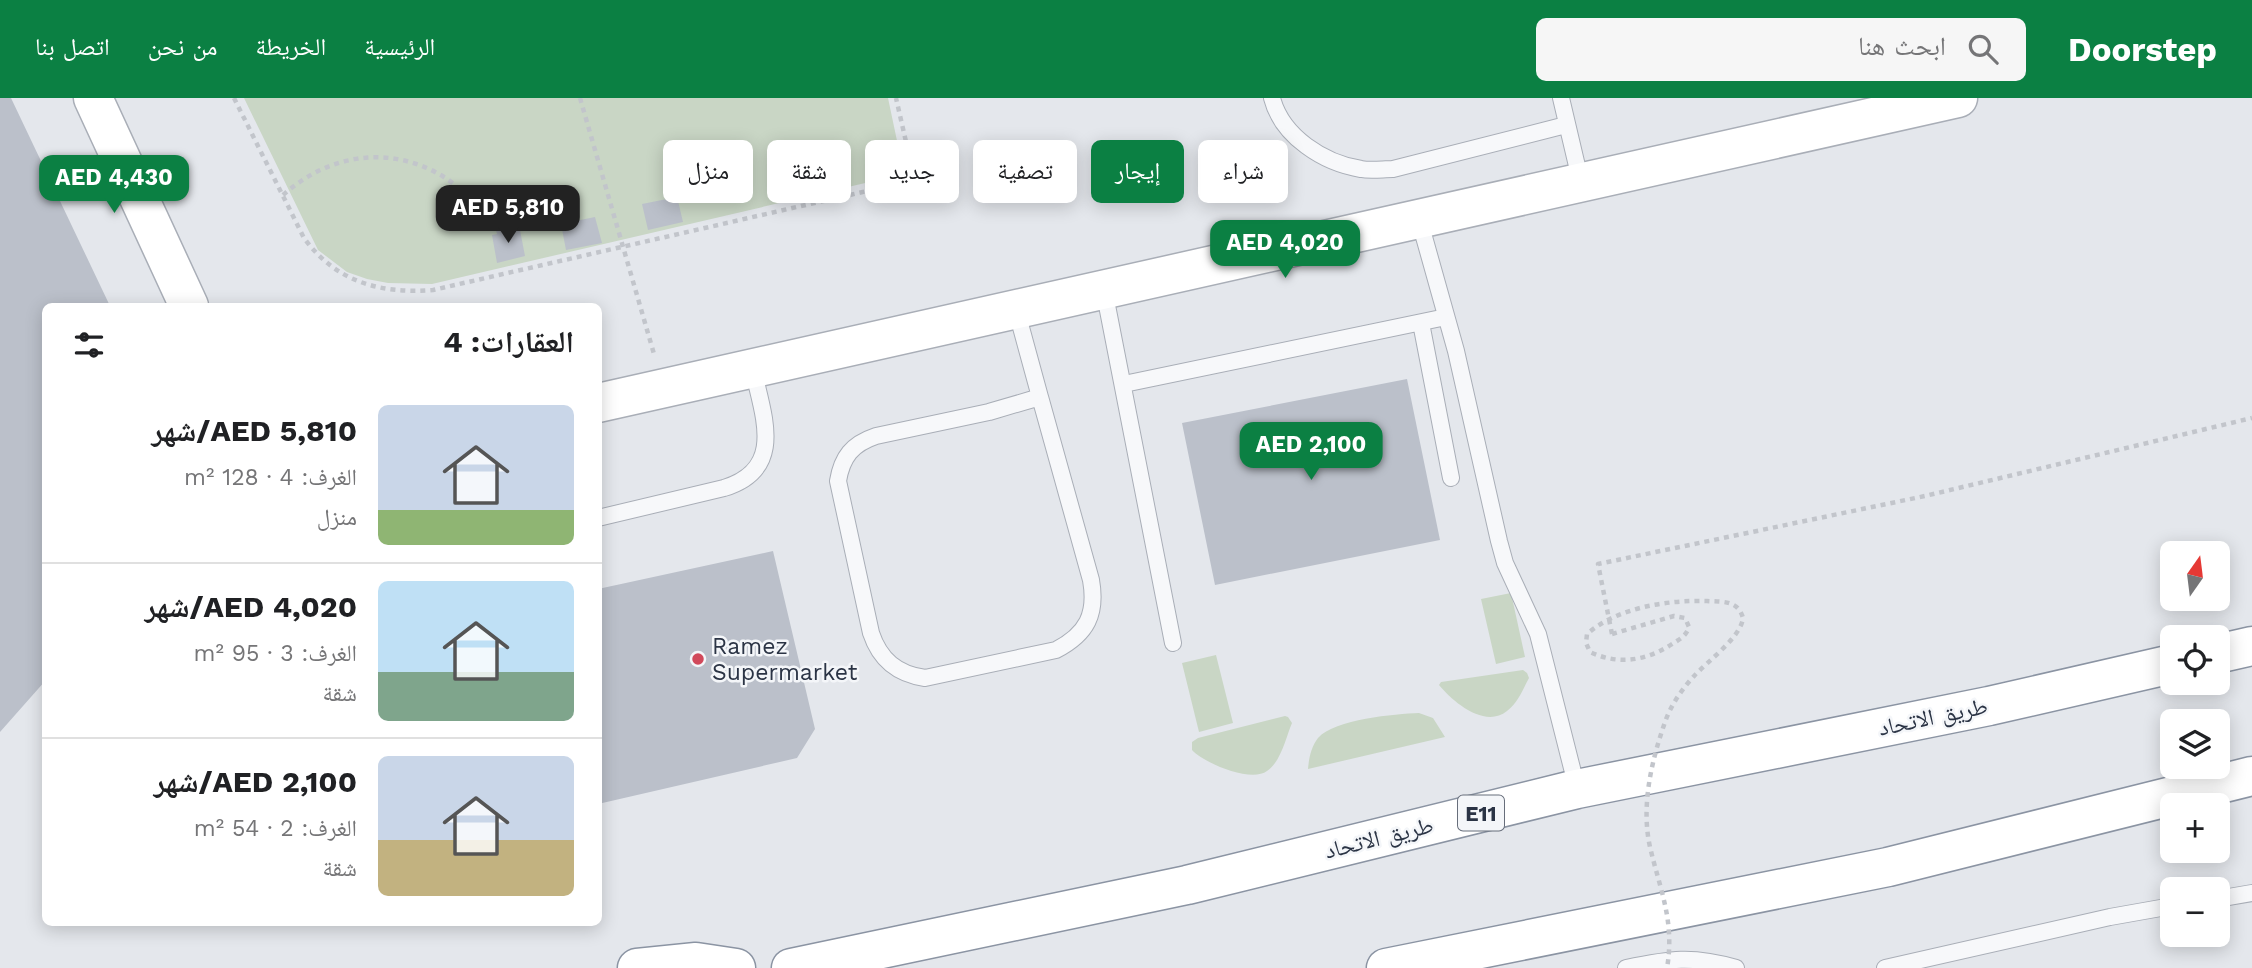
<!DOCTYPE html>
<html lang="ar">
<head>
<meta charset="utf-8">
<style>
	:root { --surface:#fff; --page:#f6f6f6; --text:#202124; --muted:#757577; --line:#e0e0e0; --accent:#0b8043 }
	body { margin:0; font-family:"Work Sans","Noto Naskh Arabic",sans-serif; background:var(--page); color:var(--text); direction:rtl; height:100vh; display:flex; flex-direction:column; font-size:26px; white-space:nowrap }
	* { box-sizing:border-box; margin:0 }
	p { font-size:23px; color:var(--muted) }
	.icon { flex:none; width:38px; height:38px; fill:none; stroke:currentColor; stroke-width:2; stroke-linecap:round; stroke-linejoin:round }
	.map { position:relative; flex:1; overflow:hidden; direction:ltr }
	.panel { position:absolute; left:42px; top:205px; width:560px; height:623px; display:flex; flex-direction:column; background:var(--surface); border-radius:10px; box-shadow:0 4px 18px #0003; direction:rtl }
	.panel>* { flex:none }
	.top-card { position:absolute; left:623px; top:42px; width:665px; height:63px; direction:rtl; display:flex; gap:14px }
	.needle { width:46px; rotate:14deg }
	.buttons { position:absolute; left:2160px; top:443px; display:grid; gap:14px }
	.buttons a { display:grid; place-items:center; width:70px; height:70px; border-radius:10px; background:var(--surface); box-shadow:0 4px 18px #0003; font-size:35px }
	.price { position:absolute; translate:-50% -60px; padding:0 16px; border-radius:14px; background:var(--accent); color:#fff; font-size:23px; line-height:46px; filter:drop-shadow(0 2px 4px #0008) }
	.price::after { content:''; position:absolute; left:50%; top:42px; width:21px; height:16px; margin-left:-10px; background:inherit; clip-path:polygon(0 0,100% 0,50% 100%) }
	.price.current { background:#222; color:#fff }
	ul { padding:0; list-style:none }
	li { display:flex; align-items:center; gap:21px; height:175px; padding:0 28px }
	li+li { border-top:2px solid var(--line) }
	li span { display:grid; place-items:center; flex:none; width:196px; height:140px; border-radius:10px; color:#555 }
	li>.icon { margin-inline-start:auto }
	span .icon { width:84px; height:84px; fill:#fffc; stroke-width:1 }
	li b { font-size:30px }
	h2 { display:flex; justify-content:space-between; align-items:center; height:84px; padding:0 28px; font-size:30px }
	.pill { padding:0 24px; border-radius:10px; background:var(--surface); box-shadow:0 4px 18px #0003; font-size:24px; line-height:63px }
	.pill.current { background:var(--accent); color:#fff }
	header { display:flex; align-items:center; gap:42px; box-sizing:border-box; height:98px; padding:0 35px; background:var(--accent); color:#fff }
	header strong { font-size:33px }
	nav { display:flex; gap:38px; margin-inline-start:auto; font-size:24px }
	.search { width:490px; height:63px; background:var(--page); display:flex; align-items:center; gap:18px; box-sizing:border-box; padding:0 24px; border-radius:10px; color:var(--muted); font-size:26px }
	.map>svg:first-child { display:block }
	.green { fill:#c9d6c5 }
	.building { fill:#bbc0ca }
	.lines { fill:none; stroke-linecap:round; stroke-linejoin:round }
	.lane-casing { stroke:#a9aeb7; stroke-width:18 }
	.secondary-casing { stroke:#a9aeb7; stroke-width:41 }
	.highway-casing { stroke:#8b94a3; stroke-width:41 }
	.path { stroke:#c2c5cb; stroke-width:4.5; stroke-dasharray:5 5; stroke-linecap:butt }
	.lane { stroke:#f7f8fa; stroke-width:16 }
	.secondary { stroke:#fff; stroke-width:38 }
	.highway { stroke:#fff; stroke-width:38 }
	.path-bridge { stroke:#c2c5cb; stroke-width:4.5; stroke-dasharray:5 5; stroke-linecap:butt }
	.poi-dot { fill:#d1495b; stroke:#f4f6f9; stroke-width:2.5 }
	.labels { text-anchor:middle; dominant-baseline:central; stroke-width:5; stroke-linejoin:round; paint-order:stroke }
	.shield { fill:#f4f6f9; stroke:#676e7b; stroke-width:2 }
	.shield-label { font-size:21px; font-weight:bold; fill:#2b3445 }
	.poi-label { font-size:23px; fill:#2b3445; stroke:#f4f6f9; text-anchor:start }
	.street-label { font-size:23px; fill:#2b3445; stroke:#f4f6f9 }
</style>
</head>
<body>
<header>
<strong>Doorstep</strong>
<div class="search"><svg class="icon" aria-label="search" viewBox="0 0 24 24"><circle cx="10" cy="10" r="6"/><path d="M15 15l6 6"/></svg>ابحث هنا</div>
<nav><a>الرئيسية</a><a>الخريطة</a><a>من نحن</a><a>اتصل بنا</a></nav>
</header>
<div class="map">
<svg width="2252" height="870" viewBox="0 0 2252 870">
	<rect width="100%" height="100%" fill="#e4e7ec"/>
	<path class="green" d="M 244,0 L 888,0 L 904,76 L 432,186 L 388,185 L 367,181 L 347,174 L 318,152 Z
		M 1511,495 L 1525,559 L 1496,566 L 1481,501 Z
		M 1216,557 L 1233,625 L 1199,634 L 1182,565 Z
		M 1523,572 L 1527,575 L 1529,580 C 1523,591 1518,605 1507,613 C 1485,631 1453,604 1439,587 L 1441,584 Z
		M 1419,615 L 1433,620 L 1445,639 L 1308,671 C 1309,660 1311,649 1318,640 C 1335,621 1395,616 1419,615 Z
		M 1285,618 L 1288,619 L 1292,625 C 1286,639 1281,664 1267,673 C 1251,685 1204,665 1192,652 L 1192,644 L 1198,640 Z"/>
	<path class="building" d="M 0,0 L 11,0 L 110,208 L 46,208 L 46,582 L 0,634 Z
		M 677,99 L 683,124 L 648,132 L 642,106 Z
		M 595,119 L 602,145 L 566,152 L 561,126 Z
		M 514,129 L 516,133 L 520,132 L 525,158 L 497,165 L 492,137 L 497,136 L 496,132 Z
		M 1407,281 L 1440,442 L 1215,487 L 1182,325 Z
		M 773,453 L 815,631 L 797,660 L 598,706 L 598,491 Z"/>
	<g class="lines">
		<defs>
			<path id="lane" d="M 1272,0 C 1282,39 1324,65 1361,71 C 1371,73 1383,71 1393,71 L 1566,27
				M 1561,0 L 1581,85
				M 1419,121 L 1456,253 L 1499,443 L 1505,465 L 1538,536 L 1577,690
				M 1104,192 L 1173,545
				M 1016,211 L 1040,299
				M 1421,225 L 1451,380
				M 1124,286 L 1446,219
				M 1040,299 L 1091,482 C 1097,516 1087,536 1056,552 L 925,580 C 897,576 880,562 871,535 L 838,383 C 842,359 852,346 876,338 L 989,314 Z
				M 598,420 L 724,390 C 786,371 763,318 753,271
				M 2217,801 L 2252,795
				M 1626,870 C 1670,861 1692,857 1736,870
				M 1885,870 L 2110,819 L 2172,808"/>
			<path id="secondary" d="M 93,0 L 189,208
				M 598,305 L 1958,0"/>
			<path id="highway" d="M 2217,556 L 2252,548
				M 637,870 L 696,864 L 736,870
				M 791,870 L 1187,787 L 1577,691 L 1989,608 L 2172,566
				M 1386,870 L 1888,769 L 2252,678"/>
		</defs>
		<use href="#lane" class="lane-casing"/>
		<use href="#secondary" class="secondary-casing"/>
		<use href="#highway" class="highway-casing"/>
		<path class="path" d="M 234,0 L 304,140 C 336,184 380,196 433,192 L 902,85 L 908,79 L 912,70 L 896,0
			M 580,0 L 654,256
			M 283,97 C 329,56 390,46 444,79 C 459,88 471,104 482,118
			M 1612,536 L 1598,466 L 1925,398 L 2252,320"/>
		<use href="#lane" class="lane"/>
		<use href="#secondary" class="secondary"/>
		<use href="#highway" class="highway"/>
		<path class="path-bridge" d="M 1612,536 L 1674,518 L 1685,520 L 1689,529 C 1686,539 1678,542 1669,548 C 1644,563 1618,567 1590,554 L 1586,545 L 1587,536 C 1618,509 1668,502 1707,503 C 1723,504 1738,502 1743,520 C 1741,539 1708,563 1695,577 C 1682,591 1670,608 1664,627 C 1651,665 1641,709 1650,749 C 1660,792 1675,823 1667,870"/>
	</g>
	<circle class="poi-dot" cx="698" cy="561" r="7"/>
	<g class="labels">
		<rect class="shield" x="1458" y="697.5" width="46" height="35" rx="5"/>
		<g class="shield-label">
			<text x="1481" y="715">E11</text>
		</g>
		<g class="poi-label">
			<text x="712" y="548">Ramez<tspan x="712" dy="26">Supermarket</tspan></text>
		</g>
		<g class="street-label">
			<text transform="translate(1933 619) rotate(-12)">طريق الاتحاد</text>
			<text transform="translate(1379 740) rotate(-14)">طريق الاتحاد</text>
		</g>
	</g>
</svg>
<div class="buttons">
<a><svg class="needle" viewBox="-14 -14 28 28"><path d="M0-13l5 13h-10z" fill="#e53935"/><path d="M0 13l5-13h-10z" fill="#757577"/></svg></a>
<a><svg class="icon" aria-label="locate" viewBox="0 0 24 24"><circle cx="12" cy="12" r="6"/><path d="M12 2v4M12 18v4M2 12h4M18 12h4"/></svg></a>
<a><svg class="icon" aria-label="layers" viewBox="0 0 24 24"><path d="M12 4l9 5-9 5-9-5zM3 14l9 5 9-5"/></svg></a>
<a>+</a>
<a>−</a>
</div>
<b class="price" style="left:114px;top:117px">AED 4,430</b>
<b class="price current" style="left:508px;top:147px">AED 5,810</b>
<b class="price" style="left:1285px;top:182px">AED 4,020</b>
<b class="price" style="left:1311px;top:384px">AED 2,100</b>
<div class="top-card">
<a class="pill">شراء</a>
<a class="pill current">إيجار</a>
<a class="pill">تصفية</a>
<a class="pill">جديد</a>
<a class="pill">شقة</a>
<a class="pill">منزل</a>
</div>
<section class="panel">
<h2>العقارات: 4<svg class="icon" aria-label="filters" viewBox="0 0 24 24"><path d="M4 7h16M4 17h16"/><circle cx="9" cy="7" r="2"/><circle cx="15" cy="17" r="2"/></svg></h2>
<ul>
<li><span style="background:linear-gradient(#c9d6e8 75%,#8fb573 0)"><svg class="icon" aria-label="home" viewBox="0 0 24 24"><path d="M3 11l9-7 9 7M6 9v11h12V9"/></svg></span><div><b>AED 5,810/شهر</b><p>الغرف: 4 · 128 m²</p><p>منزل</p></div></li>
<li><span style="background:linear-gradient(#bfe0f5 65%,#7fa58c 0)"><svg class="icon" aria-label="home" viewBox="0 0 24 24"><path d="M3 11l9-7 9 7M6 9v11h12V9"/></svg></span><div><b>AED 4,020/شهر</b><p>الغرف: 3 · 95 m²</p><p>شقة</p></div></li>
<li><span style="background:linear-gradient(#c9d6e8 60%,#c2b280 0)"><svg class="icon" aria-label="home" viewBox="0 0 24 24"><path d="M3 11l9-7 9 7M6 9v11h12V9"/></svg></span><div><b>AED 2,100/شهر</b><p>الغرف: 2 · 54 m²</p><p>شقة</p></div></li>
</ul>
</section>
</div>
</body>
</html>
